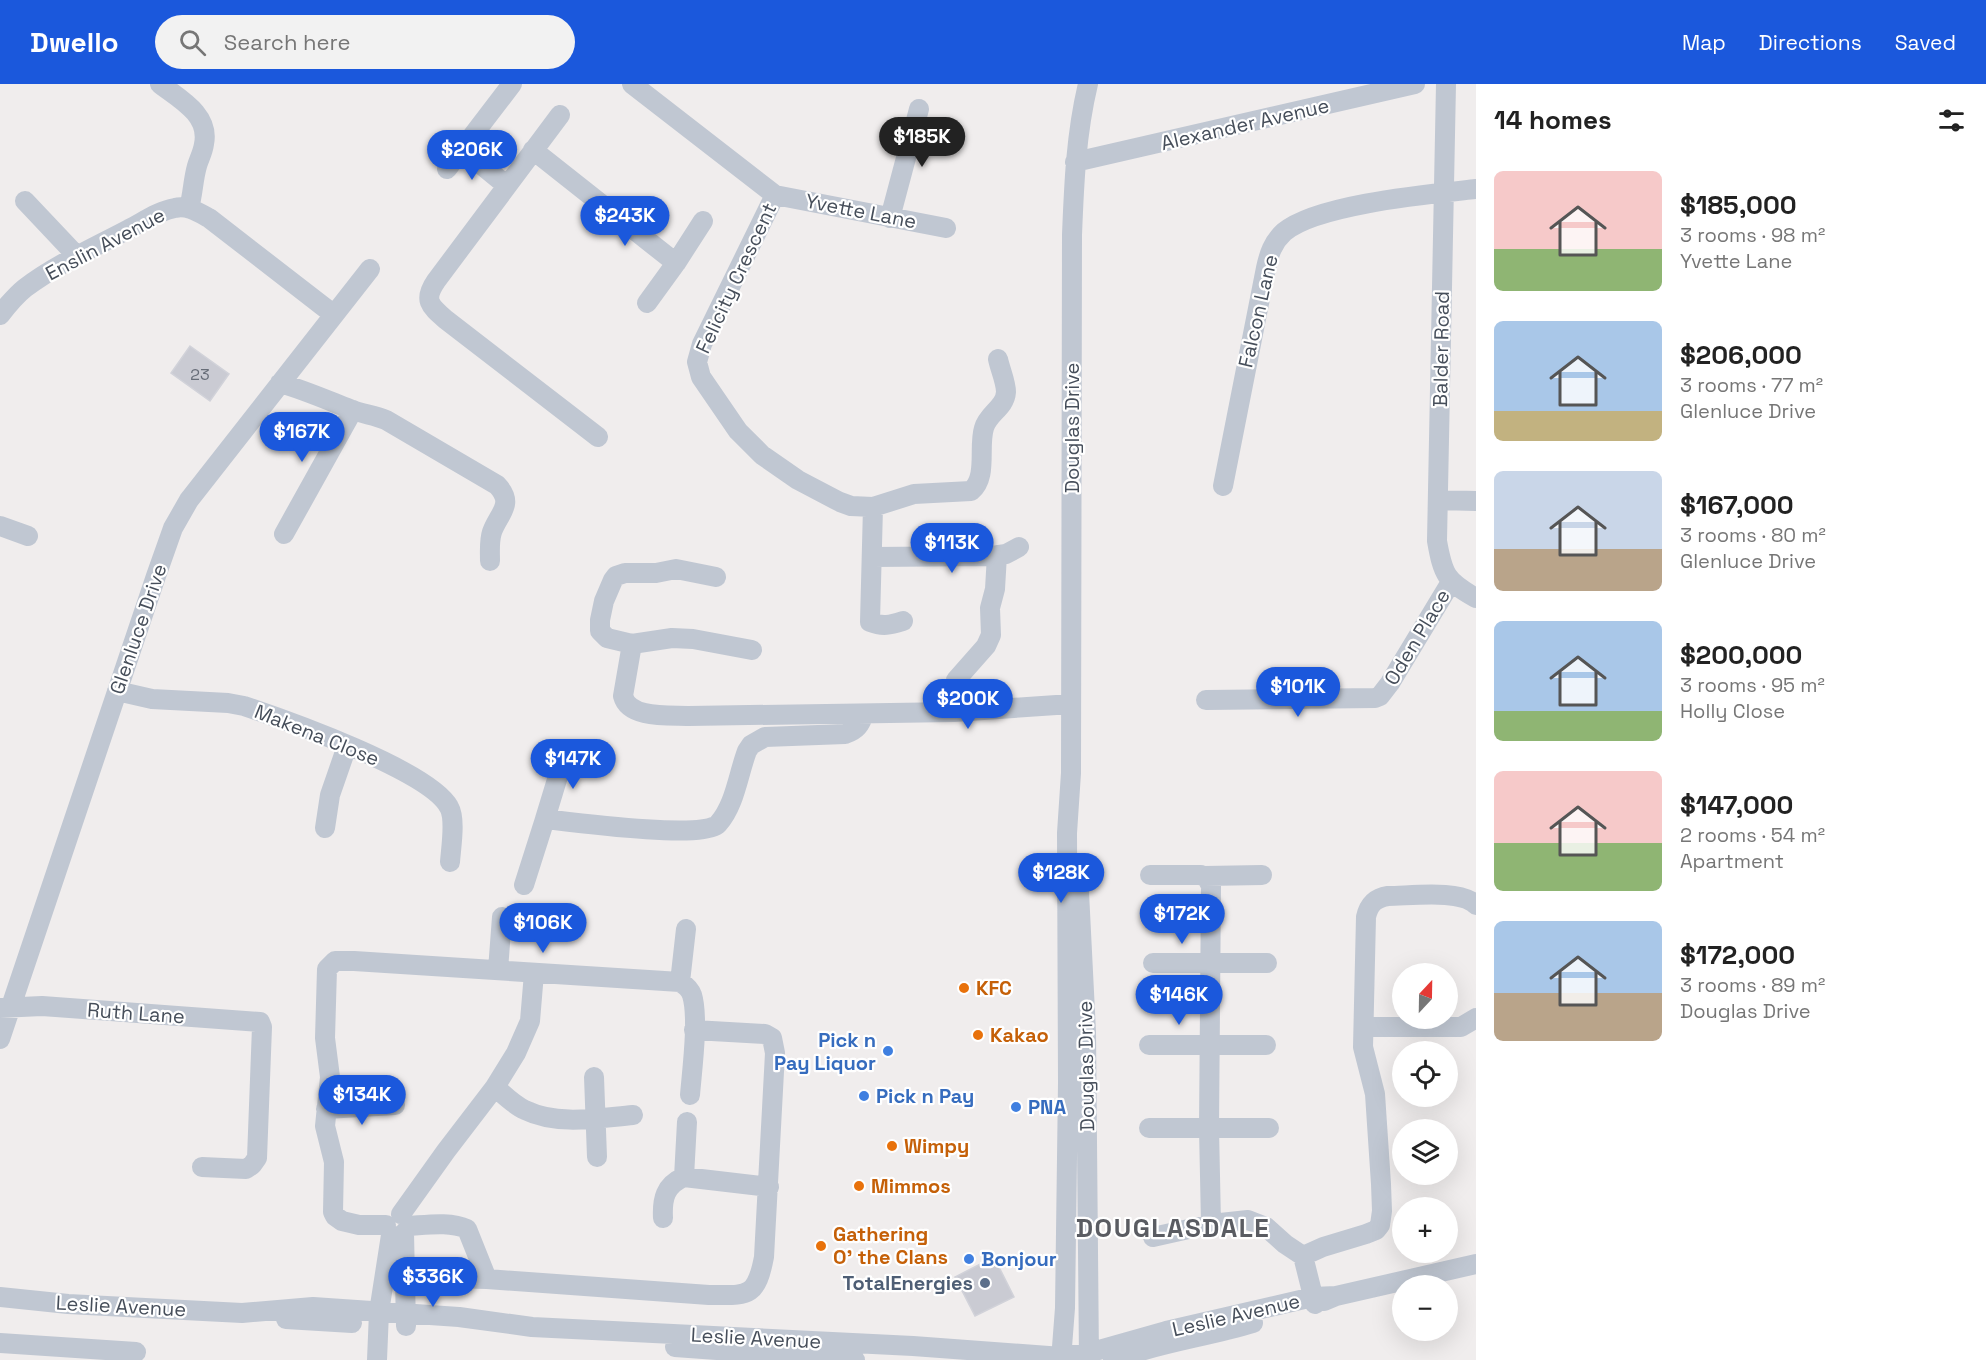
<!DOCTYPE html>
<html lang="en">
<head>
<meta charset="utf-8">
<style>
	:root { --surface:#fff; --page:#f2f2f2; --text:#222; --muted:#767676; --accent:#1b58dc }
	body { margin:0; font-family:"Space Grotesk",sans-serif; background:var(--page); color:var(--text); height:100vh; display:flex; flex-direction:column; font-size:22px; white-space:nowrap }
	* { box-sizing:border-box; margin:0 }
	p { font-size:20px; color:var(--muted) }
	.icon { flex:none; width:33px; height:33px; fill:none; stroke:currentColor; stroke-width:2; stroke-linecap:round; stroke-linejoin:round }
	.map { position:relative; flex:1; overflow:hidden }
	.panel { display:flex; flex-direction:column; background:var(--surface); width:510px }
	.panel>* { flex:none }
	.needle { width:39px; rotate:22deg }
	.controls { position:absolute; left:1392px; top:879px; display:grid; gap:12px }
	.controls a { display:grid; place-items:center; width:66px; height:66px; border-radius:50%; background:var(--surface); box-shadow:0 6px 24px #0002; font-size:30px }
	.price { position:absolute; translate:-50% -51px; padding:0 14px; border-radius:21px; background:var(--accent); color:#fff; font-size:20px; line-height:39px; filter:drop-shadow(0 2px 3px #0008) }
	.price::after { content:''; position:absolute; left:50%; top:36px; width:18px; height:14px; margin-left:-9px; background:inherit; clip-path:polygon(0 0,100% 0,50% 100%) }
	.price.active { background:#222; color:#fff }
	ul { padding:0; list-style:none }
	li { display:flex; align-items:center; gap:18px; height:150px; padding:0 18px }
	li span { display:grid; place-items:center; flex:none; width:168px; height:120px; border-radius:9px; color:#555 }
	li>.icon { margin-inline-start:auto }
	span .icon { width:72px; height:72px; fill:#fffc; stroke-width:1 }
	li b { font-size:26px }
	h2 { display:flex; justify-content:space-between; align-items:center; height:72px; padding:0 18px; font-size:26px }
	header { display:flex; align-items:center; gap:36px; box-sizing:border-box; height:84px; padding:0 30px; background:var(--accent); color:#fff }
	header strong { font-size:28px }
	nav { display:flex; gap:33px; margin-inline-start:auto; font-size:21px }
	.search { width:420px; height:54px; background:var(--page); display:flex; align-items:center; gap:15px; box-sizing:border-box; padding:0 21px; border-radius:33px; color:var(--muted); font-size:22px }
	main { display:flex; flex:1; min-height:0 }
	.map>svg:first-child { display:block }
	.building { fill:#cacbd3; stroke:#d1d2d9; stroke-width:1.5 }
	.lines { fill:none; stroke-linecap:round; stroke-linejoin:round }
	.minor { stroke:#c0c7d2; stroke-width:20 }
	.food-dot { fill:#e8710a; stroke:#fff; stroke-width:2 }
	.shop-dot { fill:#3f7fe0; stroke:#fff; stroke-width:2 }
	.service-dot { fill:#5c6f8a; stroke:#fff; stroke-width:2 }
	.labels { text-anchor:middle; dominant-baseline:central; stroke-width:4.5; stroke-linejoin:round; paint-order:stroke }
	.number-label { font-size:16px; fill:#676d78 }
	.street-label { font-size:20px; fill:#464e5a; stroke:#fff }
	.food-label { font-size:20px; font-weight:bold; fill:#c56008; stroke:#fff; text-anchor:start }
	.shop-label { font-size:20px; font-weight:bold; fill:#366cbe; stroke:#fff; text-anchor:start }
	.service-label { font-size:20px; font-weight:bold; fill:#4e5e75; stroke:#fff; text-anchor:end }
	.district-label { font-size:26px; font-weight:bold; letter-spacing:1.5px; fill:#5a5c62; stroke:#fff }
</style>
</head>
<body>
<header>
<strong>Dwello</strong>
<div class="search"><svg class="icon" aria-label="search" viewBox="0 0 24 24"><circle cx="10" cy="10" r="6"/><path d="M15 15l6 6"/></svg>Search here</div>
<nav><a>Map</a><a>Directions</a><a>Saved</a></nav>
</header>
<main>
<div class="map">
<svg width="1476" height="1276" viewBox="0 0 1476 1276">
	<rect width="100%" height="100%" fill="#f0eded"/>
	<path class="building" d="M 190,262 L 229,290 L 210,317 L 171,289 Z
		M 994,1173 L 1014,1213 L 975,1232 L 955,1193 Z"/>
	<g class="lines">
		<path class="minor" d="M 160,0 C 180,15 210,31 204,60 C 203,68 199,75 197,82 C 193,96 193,110 189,124
			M 632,0 L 775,111 L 946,144
			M 1446,0 L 1437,457 C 1443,491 1446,497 1476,514
			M 560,31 L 436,197 C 423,216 430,222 445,235 L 598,353
			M 462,65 L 506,101
			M 533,66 L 676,179 L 703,137
			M 1075,78 L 1415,0
			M 447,85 L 512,0
			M 775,111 L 702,260 L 697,278 L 701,293 L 738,347 L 762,371 L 798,396 L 840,418 L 851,422 L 873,423 L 914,410 L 971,407 C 988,393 978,363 984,344 C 988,329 1005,324 1006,308 C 1006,298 1000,285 998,275
			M 25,117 L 77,172
			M 890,134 L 919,25
			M 647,219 L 676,179
			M 0,231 C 7,222 15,212 25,204 C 55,181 95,163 129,145 C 143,138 158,127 175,124 C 187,121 198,128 209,134 L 333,230
			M 280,299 C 304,306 327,316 350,325 C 362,330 374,331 386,336 L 497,401 C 515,420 499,429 492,448 C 489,457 490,467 490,477
			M 1223,402 L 1266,184 C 1269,170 1273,158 1284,148 C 1317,120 1431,110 1476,105
			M 1438,416 L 1476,417
			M 873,423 L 870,538 C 883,543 890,541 903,537
			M 0,442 L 28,452
			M 284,450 L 353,326
			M 873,473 L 992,472 L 1006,470 L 1019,463
			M 716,493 L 676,485 L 656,489 L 625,489 L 616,492 L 613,496 L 604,517 L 600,536 L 600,547 L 607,554 L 632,560 L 672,554 L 693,555 L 752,566
			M 632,560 L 623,612 C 629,635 669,631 689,632 L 954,628 L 1071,620
			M 117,607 L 152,615 L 228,619 L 244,622 C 286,636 430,687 449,723 C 456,735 451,763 450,778
			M 956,613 L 956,596 L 986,562 L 991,551 L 990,524 L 995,505 L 997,471
			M 1206,616 L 1375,614 L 1380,612 L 1390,599 L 1451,498
			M 545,735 L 566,666
			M 325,744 L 330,711 L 347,662
			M 1150,791 L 1201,791 L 1207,794 L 1211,802 L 1209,1044 L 1211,1140
			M 1205,792 L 1262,791
			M 524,801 L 545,735 C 571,738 704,756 718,740 C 735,721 738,691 747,667 L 751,661 L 765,653 L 845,650 C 857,646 860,641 864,630
			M 1079,808 L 1086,948 L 1089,1276
			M 1153,879 L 1267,879
			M 498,886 L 502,833
			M 680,898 L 686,845
			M 0,924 L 42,922 L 260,938 L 262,943 L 257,1074 L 252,1081 L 246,1085 L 202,1083
			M 1364,943 L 1461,943 L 1476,934
			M 0,955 L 156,492 L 173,444 L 189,416 L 370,185
			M 1149,961 L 1266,961
			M 594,993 L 597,1073
			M 495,1003 C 504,1011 514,1021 525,1026 C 558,1042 598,1034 633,1031
			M 326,1025 L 395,1021
			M 1149,1044 L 1269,1044
			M 684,1093 L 769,1103
			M 401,1130 L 446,1067 L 495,1003 L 516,969 L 530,937 L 534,889
			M 663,1134 C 662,1115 665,1101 684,1093 L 687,1038
			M 386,1141 L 359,1141 L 342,1137 L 335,1132 L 333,1128 L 334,1078 L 325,1042 L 330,993 L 325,954 L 327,885 L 335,877 L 354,877 L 680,898 C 685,901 690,905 692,911 C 699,934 692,986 690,1011
			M 408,1142 C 426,1141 450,1137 467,1145 L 487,1195 L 709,1211 C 747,1211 756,1215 764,1173 L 775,969 L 772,954 L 765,950 L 694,946
			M 404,1149 L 406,1242
			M 1153,1153 L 1211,1140 L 1248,1136 L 1266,1143 L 1285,1160 L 1303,1172
			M 449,1194 L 487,1195
			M 0,1213 L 68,1220 L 242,1229 L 313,1223 L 459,1233 L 532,1243 L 913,1262 L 1062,1273 L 1088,1269 L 1166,1247 L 1313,1213 L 1336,1212
			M 1324,1217 L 1336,1212 L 1476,1180
			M 1315,1220 L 1303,1172 L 1323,1163 L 1366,1150 L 1376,1146 L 1380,1141 L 1382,1127 L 1381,1100 L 1375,1010 L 1363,963 L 1366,833 C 1369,820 1375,814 1388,812 C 1410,812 1461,805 1476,821
			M 286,1235 L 352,1239
			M 0,1259 L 136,1268
			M 675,1263 L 855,1276
			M 377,1276 L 379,1228 L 391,1151
			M 1061,1276 L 1065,1224 L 1068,999 L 1067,749 L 1071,689 L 1072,151 C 1074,100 1076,50 1088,0
			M 1113,1276 C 1158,1259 1207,1253 1253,1239"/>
	</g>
	<g class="food-dot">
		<circle cx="964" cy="904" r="6"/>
		<circle cx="978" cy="951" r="6"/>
		<circle cx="892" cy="1062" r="6"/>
		<circle cx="859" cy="1102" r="6"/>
		<circle cx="821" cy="1162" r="6"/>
	</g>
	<g class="shop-dot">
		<circle cx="888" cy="967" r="6"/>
		<circle cx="864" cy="1012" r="6"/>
		<circle cx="1016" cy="1023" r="6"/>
		<circle cx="969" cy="1175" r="6"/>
	</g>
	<circle class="service-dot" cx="985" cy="1199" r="6"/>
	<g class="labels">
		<g class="number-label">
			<text x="200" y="290">23</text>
		</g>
		<g class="street-label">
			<text transform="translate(1245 40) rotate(-13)">Alexander Avenue</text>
			<text transform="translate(861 127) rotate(11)">Yvette Lane</text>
			<text transform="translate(105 160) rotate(-28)">Enslin Avenue</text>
			<text transform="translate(736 194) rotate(-65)">Felicity Crescent</text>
			<text transform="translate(1258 227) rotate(-77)">Falcon Lane</text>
			<text transform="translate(1441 265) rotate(-89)">Balder Road</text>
			<text transform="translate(1072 344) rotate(-90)">Douglas Drive</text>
			<text transform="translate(138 545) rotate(-71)">Glenluce Drive</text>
			<text transform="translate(1417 553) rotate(-59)">Oden Place</text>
			<text transform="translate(317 651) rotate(22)">Makena Close</text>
			<text transform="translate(136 929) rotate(4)">Ruth Lane</text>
			<text transform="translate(1086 982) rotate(-91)">Douglas Drive</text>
			<text transform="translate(121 1222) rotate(3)">Leslie Avenue</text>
			<text transform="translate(1236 1231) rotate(-13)">Leslie Avenue</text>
			<text transform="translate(756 1254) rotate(3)">Leslie Avenue</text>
		</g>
		<g class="food-label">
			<text x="976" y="904">KFC</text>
			<text x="990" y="951">Kakao</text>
			<text x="904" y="1062">Wimpy</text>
			<text x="871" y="1102">Mimmos</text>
			<text x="833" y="1150">Gathering<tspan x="833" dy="23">O' the Clans</tspan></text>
		</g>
		<g class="shop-label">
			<text x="876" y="956" text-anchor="end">Pick n<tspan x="876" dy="23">Pay Liquor</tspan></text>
			<text x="876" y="1012">Pick n Pay</text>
			<text x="1028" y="1023">PNA</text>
			<text x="981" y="1175">Bonjour</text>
		</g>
		<g class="service-label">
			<text x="973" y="1199">TotalEnergies</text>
		</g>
		<g class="district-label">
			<text x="1173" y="1144">DOUGLASDALE</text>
		</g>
	</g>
</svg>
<div class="controls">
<a><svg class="needle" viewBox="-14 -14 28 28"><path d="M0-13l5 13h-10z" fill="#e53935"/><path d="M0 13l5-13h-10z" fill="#767676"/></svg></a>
<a><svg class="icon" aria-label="locate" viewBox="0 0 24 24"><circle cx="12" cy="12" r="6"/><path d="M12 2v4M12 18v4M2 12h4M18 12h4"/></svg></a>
<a><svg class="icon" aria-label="layers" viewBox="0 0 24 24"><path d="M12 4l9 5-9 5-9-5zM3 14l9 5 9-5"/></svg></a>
<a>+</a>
<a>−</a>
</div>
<b class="price active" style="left:922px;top:84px">$185K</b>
<b class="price" style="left:472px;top:97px">$206K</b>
<b class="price" style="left:625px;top:163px">$243K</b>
<b class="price" style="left:302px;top:379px">$167K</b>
<b class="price" style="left:952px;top:490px">$113K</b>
<b class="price" style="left:1298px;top:634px">$101K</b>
<b class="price" style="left:968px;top:646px">$200K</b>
<b class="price" style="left:573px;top:706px">$147K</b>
<b class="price" style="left:1061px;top:820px">$128K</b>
<b class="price" style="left:1182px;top:861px">$172K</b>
<b class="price" style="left:543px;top:870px">$106K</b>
<b class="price" style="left:1179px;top:942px">$146K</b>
<b class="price" style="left:362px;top:1042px">$134K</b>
<b class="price" style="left:433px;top:1224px">$336K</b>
</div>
<section class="panel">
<h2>14 homes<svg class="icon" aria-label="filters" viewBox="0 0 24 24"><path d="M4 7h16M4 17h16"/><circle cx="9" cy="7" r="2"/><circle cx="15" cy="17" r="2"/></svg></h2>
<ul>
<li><span style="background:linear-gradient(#f6c9c9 65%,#8fb573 0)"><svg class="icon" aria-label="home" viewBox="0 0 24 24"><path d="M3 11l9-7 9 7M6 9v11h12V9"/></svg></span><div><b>$185,000</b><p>3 rooms · 98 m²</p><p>Yvette Lane</p></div></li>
<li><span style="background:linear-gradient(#a9c7e8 75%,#c2b280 0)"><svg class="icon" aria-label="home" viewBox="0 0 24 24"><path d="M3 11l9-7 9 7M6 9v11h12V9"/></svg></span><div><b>$206,000</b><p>3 rooms · 77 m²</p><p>Glenluce Drive</p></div></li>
<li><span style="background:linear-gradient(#c9d6e8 65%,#b9a48a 0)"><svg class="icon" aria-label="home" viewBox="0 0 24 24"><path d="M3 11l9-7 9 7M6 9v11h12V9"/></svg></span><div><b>$167,000</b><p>3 rooms · 80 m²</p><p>Glenluce Drive</p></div></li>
<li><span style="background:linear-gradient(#a9c7e8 75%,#8fb573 0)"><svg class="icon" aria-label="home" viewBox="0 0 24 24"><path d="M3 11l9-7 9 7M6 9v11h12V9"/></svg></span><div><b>$200,000</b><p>3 rooms · 95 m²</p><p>Holly Close</p></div></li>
<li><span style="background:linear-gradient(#f6c9c9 60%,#8fb573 0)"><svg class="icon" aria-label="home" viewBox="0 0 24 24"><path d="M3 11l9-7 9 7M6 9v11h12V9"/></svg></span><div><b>$147,000</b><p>2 rooms · 54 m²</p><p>Apartment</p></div></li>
<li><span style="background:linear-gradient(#a9c7e8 60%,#b9a48a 0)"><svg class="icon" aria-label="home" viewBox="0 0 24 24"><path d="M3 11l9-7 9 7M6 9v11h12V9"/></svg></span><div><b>$172,000</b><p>3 rooms · 89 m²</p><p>Douglas Drive</p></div></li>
</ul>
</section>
</main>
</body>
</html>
